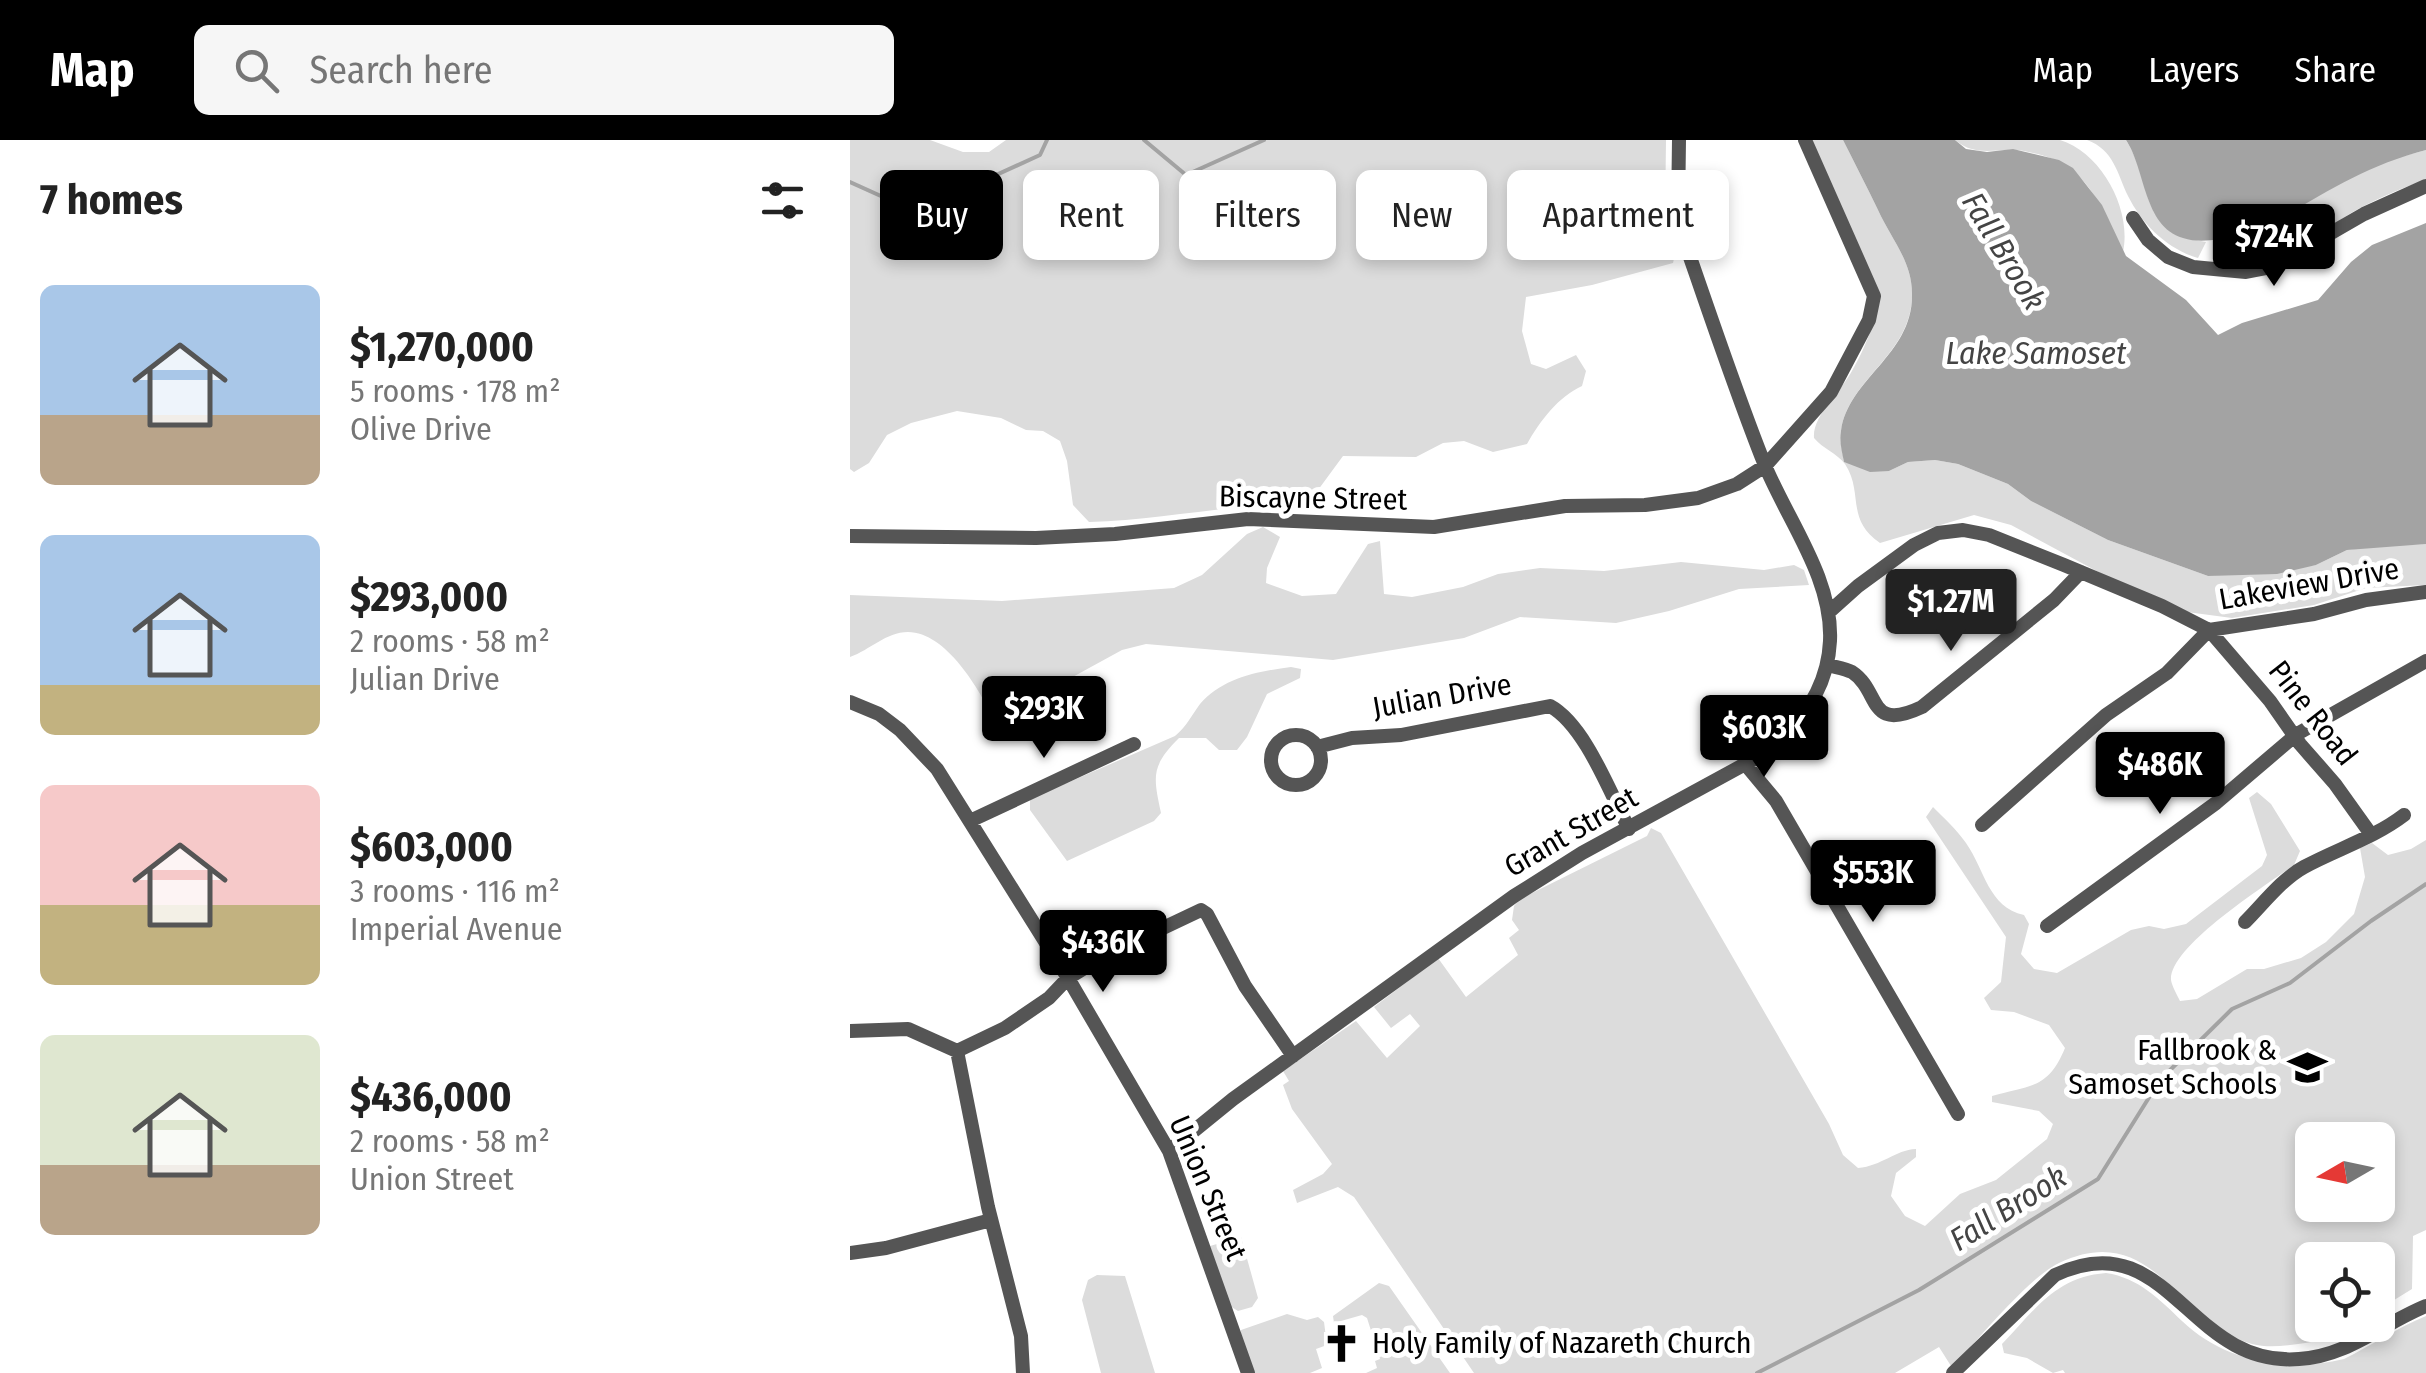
<!DOCTYPE html>
<html lang="en">
<head>
<meta charset="utf-8">
<style>
	:root { --surface:#fff; --page:#f6f6f6; --text:#222; --muted:#767676; --accent:#000 }
	body { margin:0; font-family:"Fira Sans Condensed",sans-serif; background:var(--page); color:var(--text); height:100vh; display:flex; flex-direction:column; font-size:38px; white-space:nowrap }
	* { box-sizing:border-box; margin:0 }
	p { font-size:32px; color:var(--muted) }
	.icon { flex:none; width:55px; height:55px; fill:none; stroke:currentColor; stroke-width:2; stroke-linecap:round; stroke-linejoin:round }
	.map { position:relative; flex:1; overflow:hidden }
	.drawer { display:flex; flex-direction:column; background:var(--surface); width:850px }
	.drawer>* { flex:none }
	.banner { position:absolute; left:30px; top:30px; width:950px; height:90px; display:flex; gap:20px }
	.needle { width:65px; rotate:261deg }
	.fabs { position:absolute; left:1445px; top:982px; display:grid; gap:20px }
	.fabs a { display:grid; place-items:center; width:100px; height:100px; border-radius:15px; background:var(--surface); box-shadow:0 5px 15px #0003; font-size:50px }
	.price { position:absolute; translate:-50% -85px; padding:0 22px; border-radius:10px; background:var(--accent); color:#fff; font-size:32px; line-height:65px; filter:drop-shadow(0 2px 5px #0008) }
	.price::after { content:''; position:absolute; left:50%; top:60px; width:30px; height:22px; margin-left:-15px; background:inherit; clip-path:polygon(0 0,100% 0,50% 100%) }
	.price.active { background:#222; color:#fff }
	ul { padding:0; list-style:none }
	li { display:flex; align-items:center; gap:30px; height:250px; padding:0 40px }
	li span { display:grid; place-items:center; flex:none; width:280px; height:200px; border-radius:15px; color:#555 }
	li>.icon { margin-inline-start:auto }
	span .icon { width:120px; height:120px; fill:#fffc; stroke-width:1 }
	li b { font-size:42px }
	h2 { display:flex; justify-content:space-between; align-items:center; height:120px; padding:0 40px; font-size:42px }
	.chip { padding:0 35px; border-radius:15px; background:var(--surface); box-shadow:0 5px 15px #0003; font-size:35px; line-height:90px }
	.chip.active { background:var(--accent); color:#fff }
	header { display:flex; align-items:center; gap:60px; box-sizing:border-box; height:140px; padding:0 50px; background:var(--accent); color:#fff }
	header strong { font-size:48px }
	nav { display:flex; gap:55px; margin-inline-start:auto; font-size:35px }
	.search { width:700px; height:90px; background:var(--page); display:flex; align-items:center; gap:25px; box-sizing:border-box; padding:0 35px; border-radius:15px; color:var(--muted); font-size:38px }
	main { display:flex; flex:1; min-height:0 }
	.map>svg:first-child { display:block }
	.green { fill:#dcdcdc; fill-rule:evenodd }
	.water { fill:#a3a3a3 }
	.lines { fill:none; stroke-linecap:round; stroke-linejoin:round }
	.stream { stroke:#a3a3a3; stroke-width:4 }
	.minor { stroke:#555; stroke-width:14 }
	.labels { text-anchor:middle; dominant-baseline:central; stroke-width:10; stroke-linejoin:round; paint-order:stroke }
	.street-label { font-size:30px; fill:#000; stroke:#fff }
	.poi-label { font-size:30px; fill:#000; stroke:#fff; text-anchor:end }
	.water-label { font-size:32px; font-style:italic; fill:#444; stroke:#fff }
</style>
</head>
<body>
<header>
<strong>Map</strong>
<div class="search"><svg class="icon" aria-label="search" viewBox="0 0 24 24"><circle cx="10" cy="10" r="6"/><path d="M15 15l6 6"/></svg>Search here</div>
<nav><a>Map</a><a>Layers</a><a>Share</a></nav>
</header>
<main>
<section class="drawer">
<h2>7 homes<svg class="icon" aria-label="filters" viewBox="0 0 24 24"><path d="M4 7h16M4 17h16"/><circle cx="9" cy="7" r="2"/><circle cx="15" cy="17" r="2"/></svg></h2>
<ul>
<li><span style="background:linear-gradient(#a9c7e8 65%,#b9a48a 0)"><svg class="icon" aria-label="home" viewBox="0 0 24 24"><path d="M3 11l9-7 9 7M6 9v11h12V9"/></svg></span><div><b>$1,270,000</b><p>5 rooms · 178 m²</p><p>Olive Drive</p></div></li>
<li><span style="background:linear-gradient(#a9c7e8 75%,#c2b280 0)"><svg class="icon" aria-label="home" viewBox="0 0 24 24"><path d="M3 11l9-7 9 7M6 9v11h12V9"/></svg></span><div><b>$293,000</b><p>2 rooms · 58 m²</p><p>Julian Drive</p></div></li>
<li><span style="background:linear-gradient(#f6c9c9 60%,#c2b280 0)"><svg class="icon" aria-label="home" viewBox="0 0 24 24"><path d="M3 11l9-7 9 7M6 9v11h12V9"/></svg></span><div><b>$603,000</b><p>3 rooms · 116 m²</p><p>Imperial Avenue</p></div></li>
<li><span style="background:linear-gradient(#dfe7d0 65%,#b9a48a 0)"><svg class="icon" aria-label="home" viewBox="0 0 24 24"><path d="M3 11l9-7 9 7M6 9v11h12V9"/></svg></span><div><b>$436,000</b><p>2 rooms · 58 m²</p><p>Union Street</p></div></li>
</ul>
</section>
<div class="map">
<svg width="1576" height="1233" viewBox="0 0 1576 1233">
	<rect width="100%" height="100%" fill="#fff"/>
	<path class="green" d="M 0,0 L 80,0 L 113,12 L 139,12 L 156,0 L 816,0 L 815,79 L 825,114 L 823,123 L 742,145 L 676,157 L 672,191 L 681,224 L 696,229 L 726,215 L 736,231 L 732,246 C 708,257 690,281 677,304 L 643,312 L 614,301 L 593,303 L 566,317 L 493,316 L 457,365 C 383,363 312,380 239,382 L 223,365 L 217,321 L 210,301 L 193,291 L 176,290 L 151,278 L 107,271 L 61,283 L 37,295 L 19,323 L 4,332 L 0,329 Z
		M 962,0 L 993,0 C 1005,24 1017,47 1028,70 C 1041,99 1063,122 1062,156 C 1061,215 998,239 991,291 C 989,301 993,312 994,322 L 1039,331 L 1058,322 L 1085,320 L 1108,324 L 1158,344 L 1181,361 L 1258,400 L 1358,436 L 1466,425 L 1497,410 L 1525,406 L 1576,404 L 1576,445 L 1516,448 L 1464,465 L 1382,478 L 1337,472 L 1254,435 L 1161,385 L 1124,375 L 1030,403 C 995,379 1014,353 995,324 C 988,314 972,308 964,298 C 962,275 992,251 1003,229 C 1015,208 1024,185 1029,161 Z
		M 1105,0 L 1210,0 C 1252,13 1282,70 1273,112 C 1250,68 1241,28 1188,14 C 1178,12 1168,9 1157,10 C 1137,11 1122,14 1105,0 Z
		M 1237,0 L 1276,0 C 1305,47 1286,91 1356,102 L 1348,118 C 1317,109 1292,84 1278,56 C 1267,33 1264,10 1237,0 Z
		M 1576,10 L 1576,40 C 1554,47 1531,57 1510,68 C 1472,87 1426,137 1381,120 L 1379,97 L 1395,99 L 1482,46 L 1532,22 Z
		M 413,387 L 430,397 L 417,428 L 416,443 L 452,456 L 486,454 L 518,404 L 530,401 L 534,454 L 562,457 L 613,447 L 648,434 L 690,428 L 754,431 L 831,422 L 914,430 L 944,425 L 954,430 L 959,445 L 889,449 L 819,471 L 766,483 L 670,477 L 614,498 L 483,520 L 296,504 L 272,510 L 144,580 C 130,550 96,492 58,492 C 36,492 20,510 0,517 L 0,455 L 152,461 L 324,448 L 352,435 L 397,394 Z
		M 441,527 L 451,529 L 450,538 L 417,554 L 397,597 L 387,610 L 369,610 L 356,598 L 329,598 C 301,626 303,636 311,673 L 304,681 L 217,721 L 180,670 L 180,659 L 325,596 C 337,586 341,576 350,564 C 372,538 409,531 441,527 Z
		M 1407,652 L 1421,664 L 1450,711 L 1444,725 C 1418,744 1319,806 1321,840 C 1322,846 1327,855 1330,861 L 1347,859 L 1397,829 L 1414,829 L 1451,818 L 1476,802 L 1504,774 L 1515,737 L 1510,708 L 1522,703 L 1538,715 L 1561,709 L 1576,700 L 1576,1090 L 1563,1096 L 1562,1149 L 1528,1170 L 1528,1120 L 1462,1120 L 1462,1185 L 1506,1185 C 1491,1196 1467,1202 1448,1204 C 1433,1206 1417,1208 1402,1204 C 1328,1184 1304,1078 1209,1123 C 1177,1139 1130,1198 1104,1225 L 1101,1226 L 1089,1207 L 1045,1233 L 624,1233 L 504,1057 L 488,1047 L 447,1063 L 443,1050 L 473,1034 L 482,1024 L 442,969 L 433,945 L 439,941 L 433,931 L 506,881 L 537,918 L 570,886 L 560,874 L 541,888 L 524,867 L 588,818 L 616,857 L 668,815 L 659,798 L 669,790 L 662,780 L 664,766 L 670,759 L 797,696 L 801,688 L 811,693 L 979,984 L 993,1015 L 1008,1028 C 1032,1026 1045,1010 1066,1009 L 1066,1017 L 1046,1033 L 1041,1056 L 1055,1076 L 1075,1086 L 1110,1054 L 1146,1040 L 1197,999 L 1203,984 L 1189,971 L 1142,962 L 1142,956 C 1181,945 1198,949 1215,908 L 1199,885 L 1164,872 L 1141,870 L 1134,858 L 1151,842 L 1156,797 L 1076,677 L 1083,667 C 1094,678 1107,690 1116,703 C 1135,730 1138,767 1174,775 L 1179,784 L 1171,814 L 1184,829 L 1207,833 L 1281,790 L 1299,786 L 1314,789 L 1336,784 L 1412,726 L 1417,715 L 1399,658 ZM 1462,1000 L 1528,1000 L 1528,1065 L 1462,1065 Z
		M 391,1097 L 408,1158 L 402,1167 L 388,1171 L 380,1166 L 360,1106 Z
		M 1256,1133 C 1289,1138 1309,1159 1332,1181 C 1375,1222 1437,1233 1494,1219 C 1522,1205 1547,1188 1576,1176 L 1576,1233 L 1215,1233 L 1213,1230 L 1203,1233 L 1177,1218 L 1154,1213 L 1152,1204 C 1185,1170 1205,1137 1256,1133 Z
		M 247,1135 L 275,1136 L 305,1233 L 251,1233 L 232,1160 L 238,1140 Z
		M 529,1143 L 539,1146 L 600,1233 L 516,1233 L 527,1228 L 525,1221 L 530,1219 L 517,1178 L 512,1175 L 484,1183 L 483,1176 Z
		M 437,1174 L 457,1180 L 468,1177 L 474,1182 L 477,1205 L 466,1209 L 472,1228 L 460,1233 L 402,1233 L 390,1197 L 391,1190 Z"/>
	<path class="water" d="M 993,0 L 1105,0 L 1116,9 L 1137,12 L 1163,9 L 1209,20 L 1223,28 L 1252,65 L 1276,116 L 1336,160 L 1368,195 L 1392,183 L 1468,160 L 1501,122 L 1522,105 L 1576,83 L 1576,404 L 1497,410 L 1466,425 L 1427,434 L 1358,436 L 1258,400 L 1181,361 L 1158,344 L 1108,324 L 1085,320 L 1058,322 L 1039,331 L 1020,332 L 994,322 C 992,312 989,301 991,291 C 998,239 1062,215 1062,156 C 1063,122 1041,99 1028,70 C 1017,47 1005,24 993,0 Z
		M 1276,0 L 1576,0 L 1576,10 C 1506,28 1457,65 1395,99 C 1374,96 1354,105 1333,98 C 1293,86 1296,30 1276,0 Z"/>
	<g class="lines">
		<path class="stream" d="M 294,0 L 336,35 L 414,0
			M 0,42 L 42,61 L 111,51 L 190,15 L 197,0
			M 907,1233 L 1069,1150 L 1248,1039 L 1310,940 L 1382,869 L 1440,843 L 1521,781 L 1576,744"/>
		<path class="minor" d="M 1283,78 L 1298,100 L 1318,117 L 1343,127 L 1396,132 L 1422,127 L 1514,74 L 1576,46
			M 0,396 L 186,398 L 265,394 L 398,379 L 584,387 L 715,366 L 795,365 L 848,358 L 887,344 L 915,326 L 981,252 L 1019,180 L 1024,156 L 955,0
			M 979,472 L 1008,446 L 1064,405 L 1088,393 L 1113,390 L 1139,395 L 1214,425 L 1312,466 L 1359,490 L 1464,474 L 1516,460 L 1576,452
			M 978,525 C 985,527 996,529 1002,532 C 1031,551 1017,593 1072,567 L 1204,460 L 1231,432
			M 0,562 L 29,574 L 50,590 L 87,629 L 218,838 L 319,1011 L 398,1233
			M421 620a25 25 0 1 1 50 0a25 25 0 1 1-50 0Z
			M 467,607 L 502,598 L 551,595 L 700,566 C 735,585 760,653 779,689
			M 896,625 L 926,661 L 1108,974
			M 122,680 L 284,604
			M 1132,685 L 1256,575 L 1317,533 L 1359,490 L 1420,561 L 1450,604 L 1485,644 L 1520,693
			M 1395,782 C 1413,764 1432,739 1454,727 C 1487,709 1524,698 1554,675
			M 1197,786 L 1366,663 L 1447,594 L 1576,521
			M 0,891 L 58,889 L 107,911 L 155,888 L 199,858 L 218,838 L 256,815 L 351,770 L 357,774 L 395,846 L 443,916
			M 107,911 L 138,1067 L 171,1196 L 173,1233
			M 319,1011 L 383,959 L 664,756 L 732,713 L 919,611 C 953,582 978,547 980,501 C 983,438 937,380 914,323 C 885,250 860,174 834,100 L 828,74 L 829,0
			M 0,1113 L 36,1108 L 141,1080
			M 1103,1233 L 1205,1135 C 1319,1081 1337,1228 1449,1219 C 1498,1216 1532,1184 1576,1166"/>
	</g>
	<defs>
		<symbol id="school-bare" viewBox="-9 -9 18 18"><path d="M0-5L7-2L0 1L-7-2ZM-4 1L0 2.5L4 1V4Q0 6-4 4Z" fill="#000" stroke="#fff" stroke-width="2.5" paint-order="stroke"/></symbol>
		<symbol id="church-bare" viewBox="-9 -9 18 18"><path d="M-1.2-6h2.4v3.5h3.3v2.4h-3.3V6h-2.4V-.1h-3.3v-2.4h3.3Z" fill="#000" stroke="#fff" stroke-width="2.5" paint-order="stroke"/></symbol>
	</defs>
	<g fill-rule="evenodd">
		<use href="#school-bare" x="1430" y="900" width="55" height="55"/>
		<use href="#church-bare" x="464" y="1176" width="55" height="55"/>
	</g>
	<g class="labels">
		<g class="street-label">
			<text transform="translate(463 358) rotate(1)">Biscayne Street</text>
			<text transform="translate(1459 444) rotate(-10)">Lakeview Drive</text>
			<text transform="translate(592 556) rotate(-10)">Julian Drive</text>
			<text transform="translate(1463 573) rotate(52)">Pine Road</text>
			<text transform="translate(721 692) rotate(-30)">Grant Street</text>
			<text transform="translate(358 1048) rotate(67)">Union Street</text>
		</g>
		<g class="poi-label">
			<text x="1427" y="910">Fallbrook &amp;<tspan x="1427" dy="34">Samoset Schools</tspan></text>
			<text x="522" y="1203" text-anchor="start">Holy Family of Nazareth Church</text>
		</g>
		<g class="water-label">
			<text transform="translate(1154 111) rotate(59)">Fall Brook</text>
			<text x="1186" y="213">Lake Samoset</text>
			<text transform="translate(1158 1068) rotate(-32)">Fall Brook</text>
		</g>
	</g>
</svg>
<div class="fabs">
<a><svg class="needle" viewBox="-14 -14 28 28"><path d="M0-13l5 13h-10z" fill="#e53935"/><path d="M0 13l5-13h-10z" fill="#767676"/></svg></a>
<a><svg class="icon" aria-label="locate" viewBox="0 0 24 24"><circle cx="12" cy="12" r="6"/><path d="M12 2v4M12 18v4M2 12h4M18 12h4"/></svg></a>
</div>
<b class="price" style="left:1424px;top:149px">$724K</b>
<b class="price active" style="left:1101px;top:514px">$1.27M</b>
<b class="price" style="left:194px;top:621px">$293K</b>
<b class="price" style="left:914px;top:640px">$603K</b>
<b class="price" style="left:1310px;top:677px">$486K</b>
<b class="price" style="left:1023px;top:785px">$553K</b>
<b class="price" style="left:253px;top:855px">$436K</b>
<div class="banner">
<a class="chip active">Buy</a>
<a class="chip">Rent</a>
<a class="chip">Filters</a>
<a class="chip">New</a>
<a class="chip">Apartment</a>
</div>
</div>
</main>
</body>
</html>
